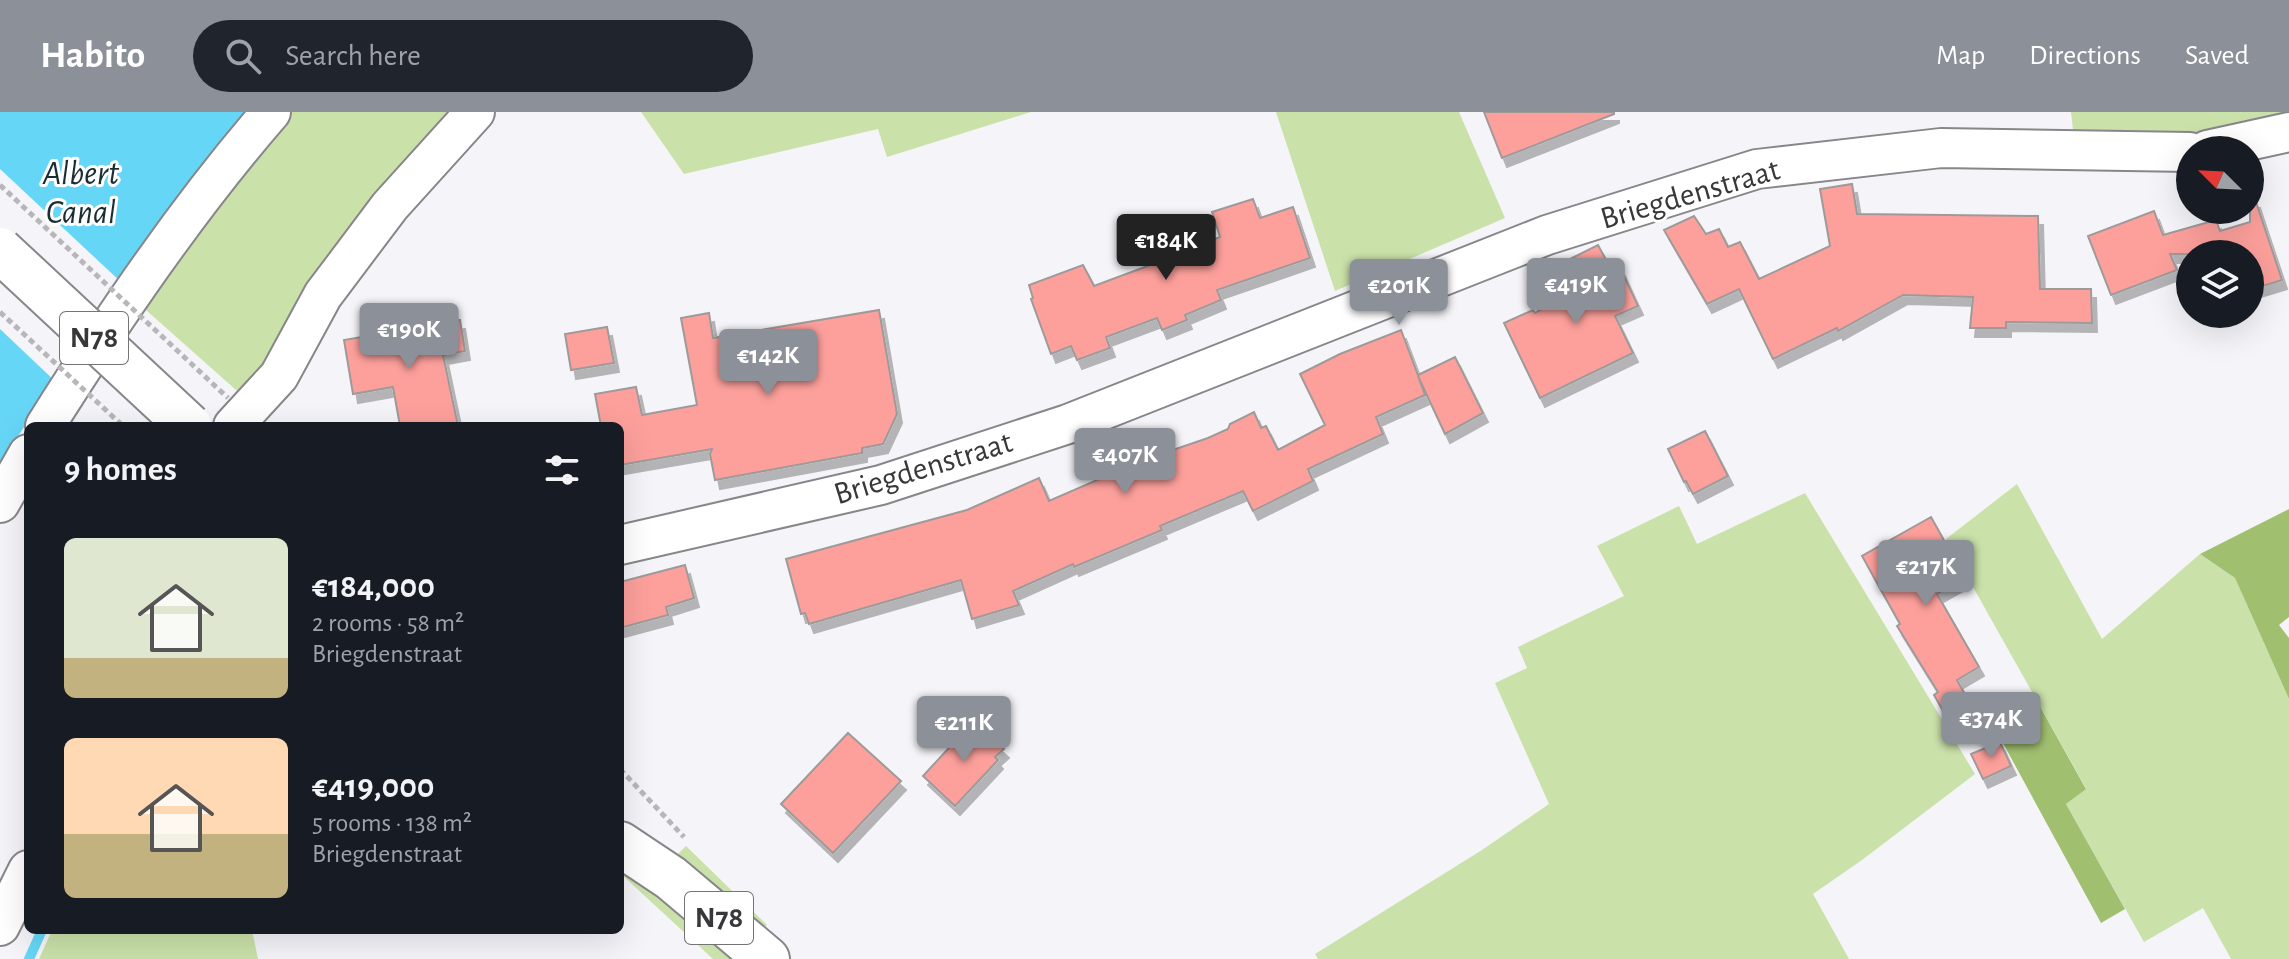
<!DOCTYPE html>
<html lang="en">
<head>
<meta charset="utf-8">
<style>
	:root { --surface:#171b24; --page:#20242c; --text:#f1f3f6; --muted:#9ea1a6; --accent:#8c9099 }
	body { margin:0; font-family:"Alegreya Sans",sans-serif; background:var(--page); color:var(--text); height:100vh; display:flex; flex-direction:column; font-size:30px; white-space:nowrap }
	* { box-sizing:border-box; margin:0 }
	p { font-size:26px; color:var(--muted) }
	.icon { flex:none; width:44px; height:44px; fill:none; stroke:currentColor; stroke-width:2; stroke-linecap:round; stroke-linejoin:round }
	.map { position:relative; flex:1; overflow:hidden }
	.details { position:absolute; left:24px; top:310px; width:600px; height:512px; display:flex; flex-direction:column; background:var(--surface); border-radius:12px; box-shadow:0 8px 32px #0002 }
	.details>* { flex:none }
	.needle { width:52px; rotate:294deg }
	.fabs { position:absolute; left:2176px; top:24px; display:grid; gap:16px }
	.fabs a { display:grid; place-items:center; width:88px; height:88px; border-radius:50%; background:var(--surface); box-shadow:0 8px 32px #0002; font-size:40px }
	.price { position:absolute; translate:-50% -68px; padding:0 18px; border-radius:8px; background:var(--accent); color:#fff; font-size:26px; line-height:52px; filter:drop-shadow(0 2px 4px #0008) }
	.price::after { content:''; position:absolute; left:50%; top:48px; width:24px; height:18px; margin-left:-12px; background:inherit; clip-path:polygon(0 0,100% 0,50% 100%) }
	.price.on { background:#222; color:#fff }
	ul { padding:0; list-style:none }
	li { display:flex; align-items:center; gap:24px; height:200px; padding:0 40px }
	li span { display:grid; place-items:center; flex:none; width:224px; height:160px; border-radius:12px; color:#555 }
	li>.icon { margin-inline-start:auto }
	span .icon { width:96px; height:96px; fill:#fffc; stroke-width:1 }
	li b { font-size:34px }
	h2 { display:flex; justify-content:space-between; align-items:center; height:96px; padding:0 40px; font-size:34px }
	header { display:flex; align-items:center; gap:48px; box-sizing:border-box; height:112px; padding:0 40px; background:var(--accent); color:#fff }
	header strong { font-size:38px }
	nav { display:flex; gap:44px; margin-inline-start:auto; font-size:28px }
	.search { width:560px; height:72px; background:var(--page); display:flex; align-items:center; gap:20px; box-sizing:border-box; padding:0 28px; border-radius:44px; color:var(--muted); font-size:30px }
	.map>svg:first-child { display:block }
	.green { fill:#cae1a9 }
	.forest { fill:#a0bf6f }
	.water { fill:#66d6f7 }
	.pier { fill:#f5f5f9 }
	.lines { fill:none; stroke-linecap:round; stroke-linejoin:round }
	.stream { stroke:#66d6f7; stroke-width:10 }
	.building { fill:#fda09c; stroke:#9f9a9a; stroke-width:2; filter:url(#shadow) }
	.minor-casing { stroke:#87878b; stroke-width:42 }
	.major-casing { stroke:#87878b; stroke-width:48 }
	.path { stroke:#b7b7ba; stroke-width:5; stroke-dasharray:6 4; stroke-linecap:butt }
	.minor { stroke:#fff; stroke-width:38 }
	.major { stroke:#fff; stroke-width:44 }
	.major-bridge-casing { stroke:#87878b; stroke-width:48; stroke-linecap:butt }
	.path-bridge { stroke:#b7b7ba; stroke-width:5; stroke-dasharray:6 4; stroke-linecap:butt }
	.major-bridge { stroke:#fff; stroke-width:44 }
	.labels { text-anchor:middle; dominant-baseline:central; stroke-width:6; stroke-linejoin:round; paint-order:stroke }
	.shield { fill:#fff; stroke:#747475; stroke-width:2 }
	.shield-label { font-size:30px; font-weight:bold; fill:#38383a }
	.street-label { font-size:32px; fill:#38383a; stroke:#fff }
	.water-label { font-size:34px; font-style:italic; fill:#192d33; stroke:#fff }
</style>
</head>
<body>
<header>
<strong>Habito</strong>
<div class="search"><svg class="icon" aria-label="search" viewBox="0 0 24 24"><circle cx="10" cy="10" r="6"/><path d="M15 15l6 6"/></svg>Search here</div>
<nav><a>Map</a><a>Directions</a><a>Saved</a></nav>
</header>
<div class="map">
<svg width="2289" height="847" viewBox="0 0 2289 847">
	<defs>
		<filter id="shadow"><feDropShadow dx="5" dy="9" stdDeviation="0" flood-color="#0004"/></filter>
	</defs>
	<rect width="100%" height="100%" fill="#f5f5f9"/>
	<path class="green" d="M 285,0 L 461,0 L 268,266 L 243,280 L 236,278 L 138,191 Z
		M 641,0 L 1031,0 L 887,45 L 878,17 L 684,62 Z
		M 1276,0 L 1459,0 L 1505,106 L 1335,179 Z
		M 2071,0 L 2289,0 L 2289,3 L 2214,22 L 2139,27 L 2074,26 Z
		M 2017,372 L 2102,527 L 2200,442 L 2235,466 L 2289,587 L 2289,847 L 2231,847 L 2203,796 L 2144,830 L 2066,692 L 2086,676 L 1946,427 Z
		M 1805,381 L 1975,662 L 1862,748 L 1813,782 L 1849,847 L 1318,847 L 1315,842 L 1482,738 L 1549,692 L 1495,571 L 1527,556 L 1518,535 L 1624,484 L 1597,434 L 1679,394 L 1697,432 Z
		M 686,734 L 767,813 L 759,821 L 689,758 L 678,742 Z
		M 620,753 L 738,847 L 713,847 L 620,761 Z
		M 52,818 L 252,818 L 258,847 L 39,847 Z"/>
	<path class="forest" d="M 2289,397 L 2289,505 L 2279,513 L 2289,526 L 2289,587 L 2235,466 L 2200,442 Z
		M 2033,582 L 2086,677 L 2066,692 L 2125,797 L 2101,811 L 1992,611 Z"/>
	<path class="water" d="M 0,0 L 247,0 L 126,158 L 0,352 Z"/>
	<path class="pier" d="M 0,57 L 122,171 L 57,271 L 0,217 Z"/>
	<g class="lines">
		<path class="stream" d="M 29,847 L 42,818"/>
	</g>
	<path class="building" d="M 1484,0 L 1614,0 L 1614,2 L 1502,46 Z
		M 1852,72 L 1857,102 L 2038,104 L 2040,177 L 2091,177 L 2092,211 L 2006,210 L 2006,216 L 1970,216 L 1973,185 L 1903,183 L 1838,219 L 1837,216 L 1773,247 L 1739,177 L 1707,192 L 1664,118 L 1694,104 L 1706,122 L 1719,117 L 1728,135 L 1740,130 L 1759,167 L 1830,134 L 1820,77 Z
		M 1253,87 L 1260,106 L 1293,95 L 1310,146 L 1217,178 L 1221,188 L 1185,203 L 1187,208 L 1162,218 L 1157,206 L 1106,225 L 1110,236 L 1077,248 L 1071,234 L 1051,242 L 1031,187 L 1033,186 L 1029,173 L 1083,153 L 1094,174 L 1169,146 L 1220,125 L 1212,100 Z
		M 2255,87 L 2282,168 L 2250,178 L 2250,142 L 2170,142 L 2177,158 L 2111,183 L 2088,124 L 2154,99 L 2163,123 L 2216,108 L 2220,119 L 2250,110 L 2250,88 Z
		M 1598,133 L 1612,159 L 1620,155 L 1638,194 L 1615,204 L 1633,241 L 1540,286 L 1504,211 L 1533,198 L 1535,201 L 1578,174 L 1566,149 Z
		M 879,198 L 897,302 L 883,332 L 862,336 L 862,341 L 715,368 L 710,342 L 712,337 L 620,353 L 620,314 L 601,314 L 595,282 L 636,275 L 642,303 L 697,293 L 681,206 L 709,201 L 713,226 Z
		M 460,208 L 465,239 L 443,243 L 458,314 L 400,314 L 393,275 L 353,282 L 344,228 Z
		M 607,215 L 614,251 L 571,258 L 565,222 Z
		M 1401,218 L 1418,263 L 1455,245 L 1483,301 L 1445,322 L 1418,264 L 1425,283 L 1376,305 L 1383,322 L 1308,357 L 1313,369 L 1253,399 L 1243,379 L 1160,414 L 1162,418 L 1074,455 L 1073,452 L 1013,479 L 1019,493 L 972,507 L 961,468 L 809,512 L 805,501 L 801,502 L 786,447 L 967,398 L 1039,366 L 1049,389 L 1111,362 L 1109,358 L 1165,335 L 1167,340 L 1208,326 L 1228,317 L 1230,312 L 1254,300 L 1261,316 L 1266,314 L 1278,338 L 1325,313 L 1300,262 L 1340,242 Z
		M 1705,319 L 1728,364 L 1693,382 L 1686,369 L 1684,370 L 1668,337 Z
		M 1931,405 L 1965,466 L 1937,482 L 1979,555 L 1957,568 L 1972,595 L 1949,609 L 1934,583 L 1938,580 L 1897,514 L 1900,512 L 1862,444 Z
		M 685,453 L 694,486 L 666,495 L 668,503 L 620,516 L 620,470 Z
		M 972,611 L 980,619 L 981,616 L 1004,637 L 995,645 L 998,648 L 955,694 L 923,664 Z
		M 848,621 L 901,669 L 833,741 L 781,692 Z
		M 2000,630 L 2011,654 L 1983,667 L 1971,642 Z"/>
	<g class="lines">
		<defs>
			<path id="minor" d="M 2207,38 L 2289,20
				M 45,314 C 113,206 187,97 271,0
				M 233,314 L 279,264 L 323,183 L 390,94 L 475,0
				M 0,391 L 28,342
				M 620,433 L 881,373 L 1068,312 L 1547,123 L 1757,57 L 1941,36 L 2190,40
				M 0,814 L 28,758"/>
			<path id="major" d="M 620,732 L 671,766 L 767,847"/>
		</defs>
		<use href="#minor" class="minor-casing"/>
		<use href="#major" class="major-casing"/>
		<path class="path" d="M 620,657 L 684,725"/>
		<use href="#minor" class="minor"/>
		<use href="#major" class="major"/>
		<defs>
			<path id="major-bridge" d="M 0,138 L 189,314"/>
		</defs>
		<use href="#major-bridge" class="major-bridge-casing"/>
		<path class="path-bridge" d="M 0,73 L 228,286
			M 0,200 L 123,314"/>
		<use href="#major-bridge" class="major-bridge"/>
	</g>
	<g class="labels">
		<g class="shield">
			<rect x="60" y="200" width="68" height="52" rx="6"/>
			<rect x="685" y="780" width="68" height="52" rx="6"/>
		</g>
		<g class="shield-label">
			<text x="94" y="226">N78</text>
			<text x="719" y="806">N78</text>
		</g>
		<g class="street-label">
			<text transform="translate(1690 82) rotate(-16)">Briegdenstraat</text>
			<text transform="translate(923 356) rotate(-17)">Briegdenstraat</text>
		</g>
		<g class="water-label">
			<text x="81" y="62">Albert<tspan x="81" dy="39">Canal</tspan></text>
		</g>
	</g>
</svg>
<div class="fabs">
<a><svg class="needle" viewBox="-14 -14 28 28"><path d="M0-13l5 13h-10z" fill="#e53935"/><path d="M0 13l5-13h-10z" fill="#9ea1a6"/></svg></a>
<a><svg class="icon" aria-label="layers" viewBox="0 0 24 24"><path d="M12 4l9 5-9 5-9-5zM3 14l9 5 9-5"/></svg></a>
</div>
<b class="price on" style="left:1166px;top:170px">€184K</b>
<b class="price" style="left:1576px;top:214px">€419K</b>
<b class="price" style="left:1399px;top:215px">€201K</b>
<b class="price" style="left:409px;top:259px">€190K</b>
<b class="price" style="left:768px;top:285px">€142K</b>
<b class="price" style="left:1125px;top:384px">€407K</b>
<b class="price" style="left:1926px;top:496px">€217K</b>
<b class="price" style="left:1991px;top:648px">€374K</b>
<b class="price" style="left:964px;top:652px">€211K</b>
<section class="details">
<h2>9 homes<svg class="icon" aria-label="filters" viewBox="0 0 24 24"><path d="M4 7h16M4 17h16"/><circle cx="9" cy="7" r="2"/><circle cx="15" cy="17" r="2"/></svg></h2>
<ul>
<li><span style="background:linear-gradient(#dfe7d0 75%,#c2b280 0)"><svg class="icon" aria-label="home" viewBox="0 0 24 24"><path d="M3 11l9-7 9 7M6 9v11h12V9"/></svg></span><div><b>€184,000</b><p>2 rooms · 58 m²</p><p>Briegdenstraat</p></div></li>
<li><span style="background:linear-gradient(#ffd9b3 60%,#c2b280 0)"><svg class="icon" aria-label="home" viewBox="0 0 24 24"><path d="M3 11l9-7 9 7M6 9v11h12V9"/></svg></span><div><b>€419,000</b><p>5 rooms · 138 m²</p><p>Briegdenstraat</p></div></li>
</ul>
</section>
</div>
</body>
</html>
